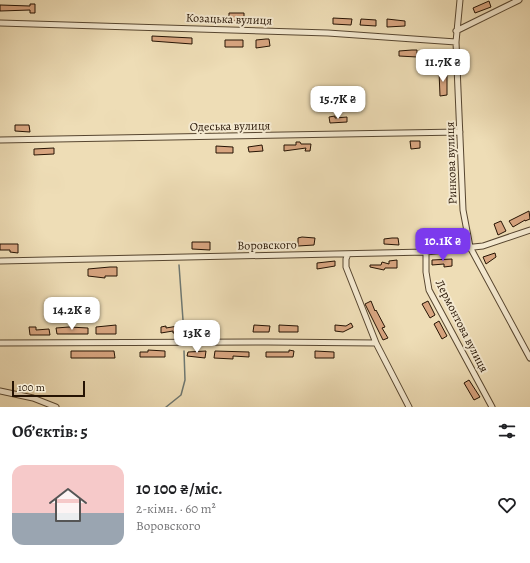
<!DOCTYPE html>
<html lang="uk">
<head>
<meta charset="utf-8">
<style>
	:root { --surface:#fff; --page:#f6f6f6; --text:#202124; --muted:#757577; --accent:#7c3aed }
	body { margin:0; font-family:Alegreya,serif; background:var(--page); color:var(--text); height:100vh; display:flex; flex-direction:column; font-size:15px; white-space:nowrap }
	* { box-sizing:border-box; margin:0 }
	p { font-size:13px; color:var(--muted) }
	.icon { flex:none; width:22px; height:22px; fill:none; stroke:currentColor; stroke-width:2; stroke-linecap:round; stroke-linejoin:round }
	.map { position:relative; height:407px; overflow:hidden }
	.details { display:flex; flex-direction:column; background:var(--surface); flex:1 }
	.details>* { flex:none }
	.scale { position:absolute; left:12px; bottom:10px; width:73px; box-sizing:border-box; padding-left:4px; border:2px solid #251303; border-top:0; font-size:11px; line-height:14px; white-space:nowrap; color:#251303; -webkit-text-stroke:3px #f4e9d0; paint-order:stroke }
	.price { position:absolute; translate:-50% -34px; padding:0 9px; border-radius:8px; background:#fff; color:#222; font-size:13px; line-height:26px; filter:drop-shadow(0 1px 2px #0008) }
	.price::after { content:''; position:absolute; left:50%; top:24px; width:12px; height:9px; margin-left:-6px; background:inherit; clip-path:polygon(0 0,100% 0,50% 100%) }
	.price.on { background:var(--accent); color:#fff }
	ul { padding:0; list-style:none }
	li { display:flex; align-items:center; gap:12px; height:100px; padding:0 12px }
	li span { display:grid; place-items:center; flex:none; width:112px; height:80px; border-radius:12px; color:#555 }
	li>.icon { margin-inline-start:auto }
	span .icon { width:48px; height:48px; fill:#fffc; stroke-width:1 }
	li b { font-size:17px }
	h2 { display:flex; justify-content:space-between; align-items:center; height:48px; padding:0 12px; font-size:17px }
	.map>svg:first-child { display:block }
	.lines { fill:none; stroke-linecap:round; stroke-linejoin:round }
	.stream { stroke:#6e7770; stroke-width:1.5 }
	.building { fill:#d8a580; stroke:#251303 }
	.street-casing { stroke:#574630; stroke-width:7 }
	.street { stroke:#f4e9d0; stroke-width:5 }
	.labels { text-anchor:middle; dominant-baseline:central; stroke-width:4; stroke-linejoin:round; paint-order:stroke }
	.street-label { font-size:12px; fill:#251303; stroke:#f4e9d0 }
</style>
</head>
<body>
<div class="map">
<svg width="530" height="407" viewBox="0 0 530 407">
	<rect width="100%" height="100%" fill="#eeddb6"/>
	<filter id="stains"><feTurbulence type="fractalNoise" baseFrequency=".005" numOctaves="4"/><feColorMatrix values="0 0 0 0 .2 0 0 0 0 .09 0 0 0 0 .02 0 0 0 .5 -.17"/></filter>
	<radialGradient id="worn" r=".72"><stop offset=".6" stop-color="#630" stop-opacity="0"/><stop offset="1" stop-color="#630" stop-opacity=".3"/></radialGradient>
	<g class="lines">
		<path class="stream" d="M 179,265 L 183,320 L 183,337
			M 166,407 L 181,395 L 185,380 L 184,351"/>
	</g>
	<path class="building" d="M 489,1 L 491,7 L 475,13 L 473,8 Z
		M 30,4 L 35,4 L 35,13 L 30,13 L 30,10 L 0,11 L 0,5 L 30,6 Z
		M 229,13 L 244,13 L 244,21 L 229,21 Z
		M 333,18 L 352,19 L 351,25 L 333,24 Z
		M 361,19 L 376,20 L 376,26 L 360,25 Z
		M 387,19 L 405,21 L 405,26 L 387,27 Z
		M 152,36 L 192,38 L 192,44 L 152,41 Z
		M 266,39 L 269,39 L 270,46 L 256,48 L 256,40 Z
		M 225,40 L 243,40 L 243,47 L 225,47 Z
		M 412,50 L 417,50 L 417,57 L 399,56 L 399,51 Z
		M 439,71 L 447,72 L 447,95 L 440,96 Z
		M 335,116 L 335,118 L 347,117 L 347,122 L 330,123 L 329,117 Z
		M 15,125 L 29,125 L 30,132 L 15,131 Z
		M 410,141 L 420,141 L 420,148 L 411,149 Z
		M 296,142 L 300,142 L 301,144 L 311,144 L 310,151 L 305,151 L 306,148 L 284,151 L 284,145 L 296,145 Z
		M 262,145 L 263,151 L 249,152 L 248,147 Z
		M 216,146 L 233,147 L 233,153 L 216,153 Z
		M 54,148 L 54,154 L 34,155 L 34,149 Z
		M 529,211 L 530,219 L 525,221 L 525,220 L 513,227 L 509,221 Z
		M 501,221 L 506,231 L 498,235 L 494,224 Z
		M 302,237 L 315,238 L 314,245 L 298,246 L 298,238 Z
		M 392,238 L 398,238 L 399,245 L 384,244 L 384,239 Z
		M 192,242 L 210,242 L 210,250 L 192,249 Z
		M 0,244 L 18,244 L 18,253 L 10,252 L 10,250 L 0,250 Z
		M 495,253 L 496,257 L 486,264 L 483,257 Z
		M 452,259 L 452,266 L 444,267 L 444,264 L 432,265 L 432,260 Z
		M 397,260 L 397,268 L 385,268 L 384,270 L 370,267 L 370,265 L 381,265 L 382,262 L 389,264 L 389,261 Z
		M 335,261 L 335,266 L 317,269 L 317,263 Z
		M 110,267 L 117,267 L 117,276 L 105,276 L 105,278 L 88,276 L 88,269 Z
		M 371,301 L 375,311 L 376,310 L 385,327 L 382,328 L 388,338 L 383,340 L 365,304 Z
		M 428,301 L 435,315 L 430,318 L 422,304 Z
		M 439,321 L 447,336 L 442,339 L 434,324 Z
		M 351,323 L 353,327 L 343,332 L 335,331 L 335,325 L 346,326 Z
		M 116,325 L 116,334 L 96,334 L 96,327 Z
		M 254,325 L 270,326 L 269,332 L 253,332 Z
		M 279,325 L 298,326 L 298,332 L 279,332 Z
		M 166,326 L 166,328 L 178,326 L 179,333 L 173,333 L 173,331 L 161,333 L 161,327 Z
		M 205,326 L 217,326 L 218,333 L 189,332 L 189,327 Z
		M 29,327 L 36,327 L 36,330 L 49,329 L 50,335 L 30,335 Z
		M 69,327 L 88,328 L 88,334 L 57,334 L 56,328 Z
		M 148,350 L 165,351 L 165,357 L 140,357 L 140,352 L 148,352 Z
		M 289,350 L 294,351 L 293,357 L 266,357 L 266,352 L 289,352 Z
		M 71,351 L 114,351 L 115,358 L 71,358 Z
		M 206,351 L 205,358 L 187,356 L 188,352 Z
		M 215,351 L 249,352 L 249,357 L 233,356 L 233,359 L 214,358 Z
		M 315,351 L 334,352 L 334,358 L 315,358 Z
		M 469,380 L 480,397 L 474,400 L 464,383 Z"/>
	<g class="lines">
		<defs>
			<path id="street" d="M 460,0 L 456,42 L 463,210 L 470,247 L 530,358
				M 0,23 L 328,33 L 456,42
				M 456,31 L 519,0
				M 0,140 L 460,132
				M 426,252 L 426,272 L 429,290 L 492,407
				M 348,254 L 346,259 L 346,267 L 376,343 L 409,407
				M 0,261 L 426,252 L 483,246 L 530,230
				M 0,343 L 268,342 L 376,343
				M 0,391 L 33,398 L 56,407"/>
		</defs>
		<use href="#street" class="street-casing"/>
		<use href="#street" class="street"/>
	</g>
	<g class="labels">
		<g class="street-label">
			<text transform="translate(229 19) rotate(2)">Козацька вулиця</text>
			<text transform="translate(230 126) rotate(-1)">Одеська вулиця</text>
			<text transform="translate(451 163) rotate(-92)">Ринкова вулиця</text>
			<text transform="translate(267 245) rotate(-1)">Воровского</text>
			<text transform="translate(462 326) rotate(63)">Лермонтова вулиця</text>
		</g>
	</g>
	<rect width="100%" height="100%" filter="url(#stains)"/>
	<rect width="100%" height="100%" fill="url(#worn)"/>
</svg>
<div class="scale">100 m</div>
<b class="price" style="left:443px;top:83px">11.7K ₴</b>
<b class="price" style="left:338px;top:120px">15.7K ₴</b>
<b class="price on" style="left:443px;top:262px">10.1K ₴</b>
<b class="price" style="left:72px;top:331px">14.2K ₴</b>
<b class="price" style="left:197px;top:354px">13K ₴</b>
</div>
<section class="details">
<h2>Об’єктів: 5<svg class="icon" aria-label="filters" viewBox="0 0 24 24"><path d="M4 7h16M4 17h16"/><circle cx="9" cy="7" r="2"/><circle cx="15" cy="17" r="2"/></svg></h2>
<ul>
<li><span style="background:linear-gradient(#f6c9c9 60%,#9aa5b1 0)"><svg class="icon" aria-label="home" viewBox="0 0 24 24"><path d="M3 11l9-7 9 7M6 9v11h12V9"/></svg></span><div><b>10 100 ₴/міс.</b><p>2-кімн. · 60 m²</p><p>Воровского</p></div><svg class="icon" aria-label="heart" viewBox="0 0 24 24"><path d="M12 20l-8-8c-3-5 5-10 8-4 3-6 11-1 8 4z"/></svg></li>
</ul>
</section>
</body>
</html>
